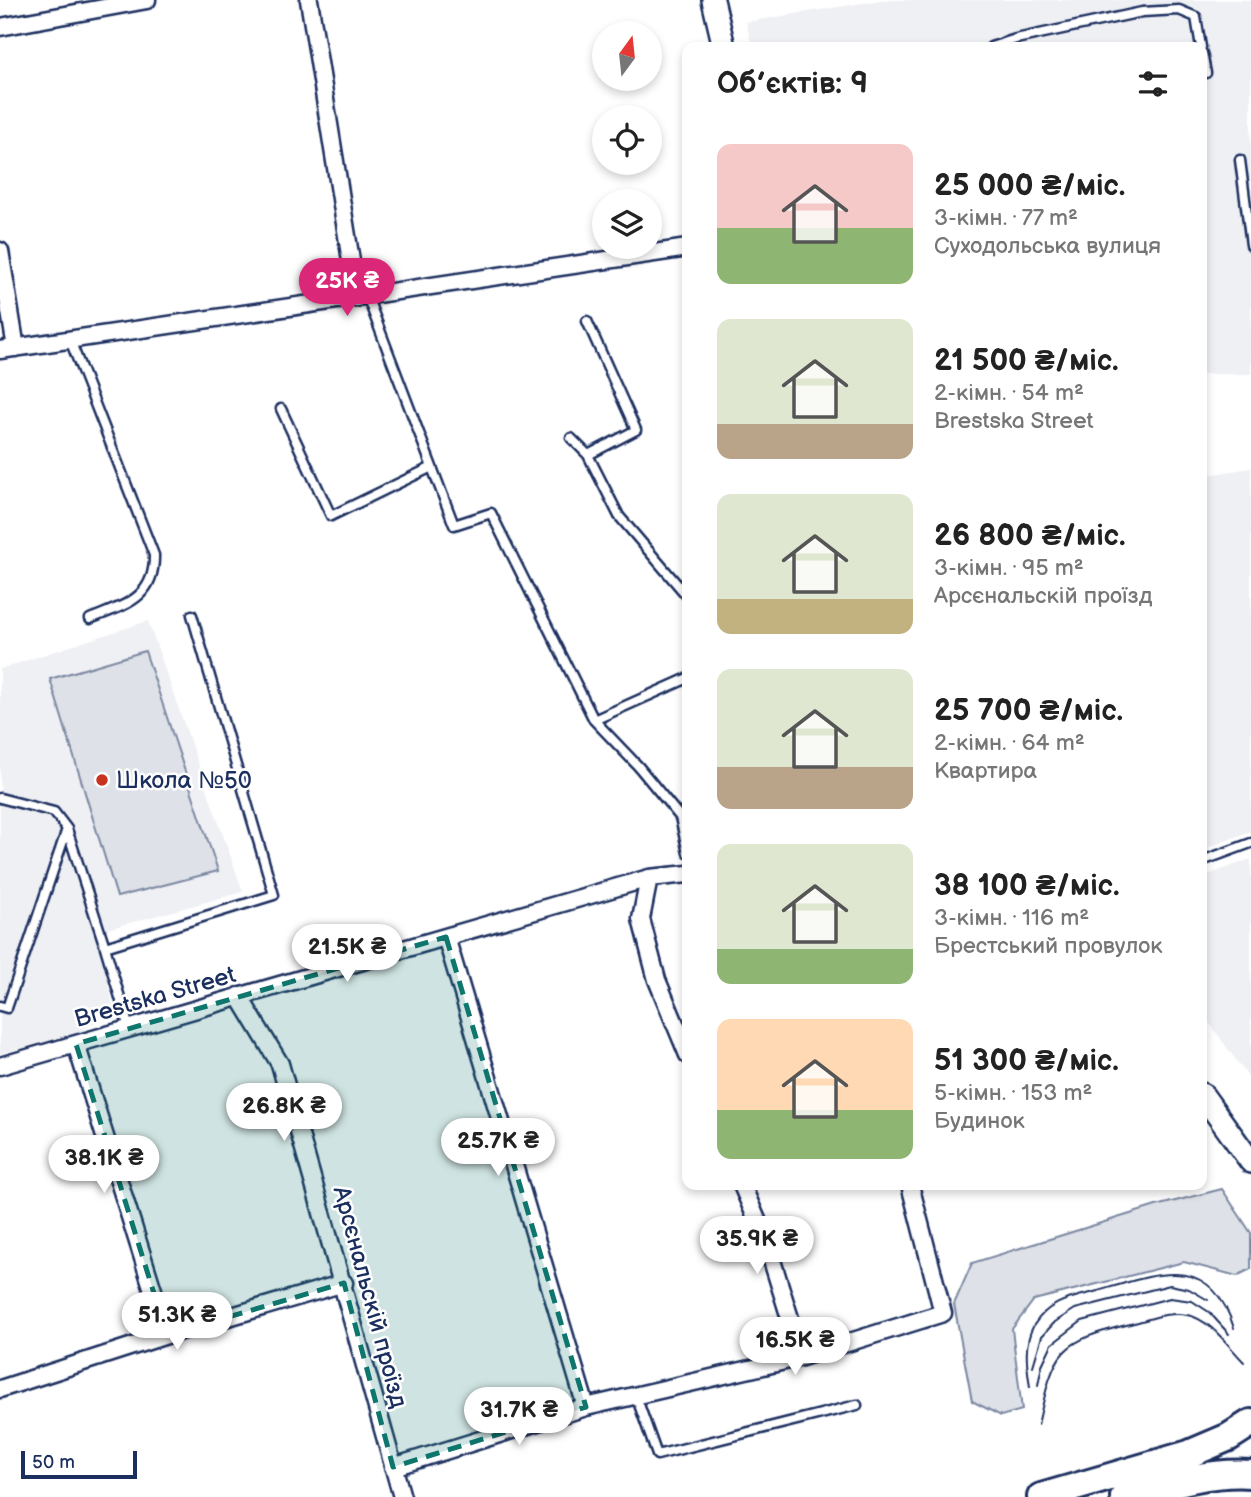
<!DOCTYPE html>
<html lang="uk">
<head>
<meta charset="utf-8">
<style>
	:root { --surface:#fff; --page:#f2f2f2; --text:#222; --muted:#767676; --accent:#db2777 }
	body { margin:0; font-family:"Balsamiq Sans",sans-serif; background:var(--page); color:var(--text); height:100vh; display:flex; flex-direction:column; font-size:26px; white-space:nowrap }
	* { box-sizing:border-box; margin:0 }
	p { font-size:23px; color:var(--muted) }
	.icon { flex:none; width:38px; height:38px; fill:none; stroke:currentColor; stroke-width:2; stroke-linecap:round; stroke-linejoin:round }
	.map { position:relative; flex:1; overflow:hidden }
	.panel { position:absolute; left:682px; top:42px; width:525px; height:1148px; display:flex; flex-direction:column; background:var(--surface); border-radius:14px; box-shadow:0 4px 10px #0003 }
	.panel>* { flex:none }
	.needle { width:46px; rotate:15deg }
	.controls { position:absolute; left:592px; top:21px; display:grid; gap:14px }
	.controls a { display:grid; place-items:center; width:70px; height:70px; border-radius:50%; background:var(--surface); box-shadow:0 4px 10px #0003; font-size:35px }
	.scale { position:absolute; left:21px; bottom:18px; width:116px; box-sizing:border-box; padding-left:7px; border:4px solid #1b2f5e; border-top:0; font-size:19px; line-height:24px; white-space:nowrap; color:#1b2f5e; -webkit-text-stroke:5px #fff; paint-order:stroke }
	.price { position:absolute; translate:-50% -60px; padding:0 16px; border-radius:24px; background:#fff; color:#222; font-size:23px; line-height:46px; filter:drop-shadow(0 2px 4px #0008) }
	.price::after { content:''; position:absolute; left:50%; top:42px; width:21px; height:16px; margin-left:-10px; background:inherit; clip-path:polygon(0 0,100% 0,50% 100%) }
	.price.current { background:var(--accent); color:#fff }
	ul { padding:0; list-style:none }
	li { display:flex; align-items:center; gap:21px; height:175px; padding:0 35px }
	li span { display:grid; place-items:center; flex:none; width:196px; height:140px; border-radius:14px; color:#555 }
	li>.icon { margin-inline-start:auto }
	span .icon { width:84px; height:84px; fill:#fffc; stroke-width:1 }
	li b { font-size:30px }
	h2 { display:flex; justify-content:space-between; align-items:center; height:84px; padding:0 35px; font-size:30px }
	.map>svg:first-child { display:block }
	.built { fill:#eff0f4 }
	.green { fill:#dee1e7; stroke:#7c88a2; stroke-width:2 }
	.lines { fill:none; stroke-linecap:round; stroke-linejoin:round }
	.service-casing { stroke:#1b2f5e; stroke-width:13 }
	.minor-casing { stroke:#1b2f5e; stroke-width:21 }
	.tertiary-casing { stroke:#1b2f5e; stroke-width:26 }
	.primary-casing { stroke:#1b2f5e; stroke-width:32 }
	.service { stroke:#fff; stroke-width:8 }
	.minor { stroke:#fff; stroke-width:16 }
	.tertiary { stroke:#fff; stroke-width:21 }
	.primary { stroke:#fff; stroke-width:26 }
	.tram { stroke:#1b2f5e; stroke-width:2 }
	.marked { fill:#0f766e; fill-opacity:0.2; stroke:#0f766e; stroke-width:5; stroke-dasharray:14 9; stroke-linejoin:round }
	.poi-dot { fill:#c8321e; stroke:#fff; stroke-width:2.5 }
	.labels { text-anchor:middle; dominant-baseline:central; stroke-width:5; stroke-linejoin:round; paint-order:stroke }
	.poi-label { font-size:24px; fill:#1b2f5e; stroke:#fff; text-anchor:start }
	.street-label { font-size:24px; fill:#1b2f5e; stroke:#fff }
</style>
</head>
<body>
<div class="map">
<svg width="1251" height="1497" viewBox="0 0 1251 1497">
	<rect width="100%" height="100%" fill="#fff"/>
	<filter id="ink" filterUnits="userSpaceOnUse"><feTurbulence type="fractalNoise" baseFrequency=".0143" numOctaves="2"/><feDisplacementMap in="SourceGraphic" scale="14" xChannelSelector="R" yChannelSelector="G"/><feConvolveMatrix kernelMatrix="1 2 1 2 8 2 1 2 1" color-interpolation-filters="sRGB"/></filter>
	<g filter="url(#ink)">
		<path class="built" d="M 881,0 L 1251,0 L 1251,374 L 1202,374 L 1202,47 L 752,47 L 746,22 Z
			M 1251,468 L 1251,831 L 1202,850 L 1202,476 Z
			M 148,621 L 243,892 L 96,932 L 114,1009 L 77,1034 L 0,1054 L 0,669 Z
			M 1251,859 L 1251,1081 L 1202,1013 L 1202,877 Z"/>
		<path class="green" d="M 145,651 L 218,871 L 117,897 L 50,679 Z
			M 1222,1189 L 1251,1233 L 1251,1269 L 1237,1276 L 1184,1262 L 1034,1300 L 1012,1329 L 1022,1410 L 1001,1416 L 972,1401 L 954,1304 L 972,1263 L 1156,1206 Z"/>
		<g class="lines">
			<defs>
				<path id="service" d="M 991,47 L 1016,39 L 1142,12 L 1179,10 L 1196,17 L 1201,47
					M 1202,53 L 1206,73
					M 1240,160 L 1251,245
					M 367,296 L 454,525 L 491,513 L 594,720 L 688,678
					M 587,321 L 636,430 L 588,455
					M 70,340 L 154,555 C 155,599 124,605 90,619
					M 281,409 L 331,516 L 432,467
					M 571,438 L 588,455 L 619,516 L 688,597
					M 594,720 L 638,766 L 680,817 L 688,853
					M 0,798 L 54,812 L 67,829 L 105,947
					M 1202,861 L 1251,843
					M 0,1006 L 7,1008 L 67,829
					M 129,1028 L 105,947 L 274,895 L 192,615
					M 636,1396 L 657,1455 L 857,1405"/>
				<path id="minor" d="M 309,0 L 357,298
					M 0,27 L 147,0
					M 0,251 L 16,348
					M 0,350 L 688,248
					M 649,878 L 641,919 L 657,980 L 688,1055
					M 446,937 L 586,1407
					M 239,996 L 280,1064 L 402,1497
					M 76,1044 L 167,1335
					M 0,1066 L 649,878 L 688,874
					M 742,1185 L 766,1241 L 802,1357
					M 0,1389 L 167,1335 L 344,1283
					M 393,1467 L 586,1407 L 802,1357 L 943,1313 L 910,1185"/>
				<path id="tertiary" d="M 713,0 L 724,47
					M 1202,1094 L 1251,1162"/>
				<path id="primary" d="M 1041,1497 L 1189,1454 L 1229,1437 L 1251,1423
					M 1124,1497 C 1166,1485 1207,1471 1251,1474"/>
			</defs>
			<use href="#service" class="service-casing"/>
			<use href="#minor" class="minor-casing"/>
			<use href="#tertiary" class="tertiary-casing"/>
			<use href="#primary" class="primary-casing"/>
			<use href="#service" class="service"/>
			<use href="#minor" class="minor"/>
			<use href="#tertiary" class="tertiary"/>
			<use href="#primary" class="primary"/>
			<path class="tram" d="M 1033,1366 L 1042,1336 L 1055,1322 L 1075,1309 L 1170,1285 L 1189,1289 L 1208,1300
				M 1038,1385 L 1042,1365 L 1052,1344 L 1082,1321 L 1170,1298 L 1192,1301 L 1209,1312 L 1229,1334
				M 1030,1387 C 1027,1366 1023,1344 1034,1325 C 1049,1300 1073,1298 1098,1291 C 1158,1273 1210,1252 1234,1328
				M 1038,1425 C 1055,1348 1058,1342 1134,1323 C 1151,1319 1169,1311 1187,1315 C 1210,1319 1228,1346 1244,1362"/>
		</g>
	</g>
	<path class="marked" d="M 446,937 L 586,1407 L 393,1467 L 344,1283 L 167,1335 L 76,1044 Z"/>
	<circle class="poi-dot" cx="102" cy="780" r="7"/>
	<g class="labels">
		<g class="poi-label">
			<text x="116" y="780">Школа №50</text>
		</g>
		<g class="street-label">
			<text transform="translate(155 997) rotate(-16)">Brestska Street</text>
			<text transform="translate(370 1297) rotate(75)">Арсєнальскій проїзд</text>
		</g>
	</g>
</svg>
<div class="controls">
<a><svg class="needle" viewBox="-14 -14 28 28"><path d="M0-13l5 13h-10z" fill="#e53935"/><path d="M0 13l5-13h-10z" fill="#767676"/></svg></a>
<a><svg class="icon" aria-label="locate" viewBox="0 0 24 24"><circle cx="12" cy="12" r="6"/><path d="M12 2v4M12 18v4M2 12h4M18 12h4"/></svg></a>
<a><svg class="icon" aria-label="layers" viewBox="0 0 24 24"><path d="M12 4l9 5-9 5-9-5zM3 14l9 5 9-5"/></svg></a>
</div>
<div class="scale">50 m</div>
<b class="price current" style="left:347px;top:318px">25K ₴</b>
<b class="price" style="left:347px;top:984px">21.5K ₴</b>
<b class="price" style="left:284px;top:1143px">26.8K ₴</b>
<b class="price" style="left:498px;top:1178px">25.7K ₴</b>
<b class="price" style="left:104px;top:1195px">38.1K ₴</b>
<b class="price" style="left:757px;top:1276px">35.9K ₴</b>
<b class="price" style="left:177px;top:1352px">51.3K ₴</b>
<b class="price" style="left:795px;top:1377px">16.5K ₴</b>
<b class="price" style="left:519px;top:1447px">31.7K ₴</b>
<section class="panel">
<h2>Об’єктів: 9<svg class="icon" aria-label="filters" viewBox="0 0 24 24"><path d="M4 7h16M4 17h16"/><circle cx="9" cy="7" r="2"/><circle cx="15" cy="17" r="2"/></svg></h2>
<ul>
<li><span style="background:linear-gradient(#f6c9c9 60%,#8fb573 0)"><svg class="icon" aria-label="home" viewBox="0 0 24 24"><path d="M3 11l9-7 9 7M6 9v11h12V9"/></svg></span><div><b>25 000 ₴/міс.</b><p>3-кімн. · 77 m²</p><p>Суходольська вулиця</p></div></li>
<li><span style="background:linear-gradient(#dfe7d0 75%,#b9a48a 0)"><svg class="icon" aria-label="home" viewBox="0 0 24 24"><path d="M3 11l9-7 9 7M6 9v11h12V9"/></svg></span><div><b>21 500 ₴/міс.</b><p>2-кімн. · 54 m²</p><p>Brestska Street</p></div></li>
<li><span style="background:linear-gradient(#dfe7d0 75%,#c2b280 0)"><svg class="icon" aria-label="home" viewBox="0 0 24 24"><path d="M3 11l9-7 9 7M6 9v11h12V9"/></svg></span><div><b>26 800 ₴/міс.</b><p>3-кімн. · 95 m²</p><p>Арсєнальскій проїзд</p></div></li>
<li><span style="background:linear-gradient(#dfe7d0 70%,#b9a48a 0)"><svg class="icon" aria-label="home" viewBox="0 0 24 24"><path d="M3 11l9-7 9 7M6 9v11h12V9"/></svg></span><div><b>25 700 ₴/міс.</b><p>2-кімн. · 64 m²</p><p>Квартира</p></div></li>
<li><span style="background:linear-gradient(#dfe7d0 75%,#8fb573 0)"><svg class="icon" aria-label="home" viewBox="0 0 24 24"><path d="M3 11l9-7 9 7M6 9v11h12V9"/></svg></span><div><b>38 100 ₴/міс.</b><p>3-кімн. · 116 m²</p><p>Брестський провулок</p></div></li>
<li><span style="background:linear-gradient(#ffd9b3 65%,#8fb573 0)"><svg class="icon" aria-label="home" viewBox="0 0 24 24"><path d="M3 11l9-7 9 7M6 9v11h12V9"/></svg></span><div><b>51 300 ₴/міс.</b><p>5-кімн. · 153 m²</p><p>Будинок</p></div></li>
</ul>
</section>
</div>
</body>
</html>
